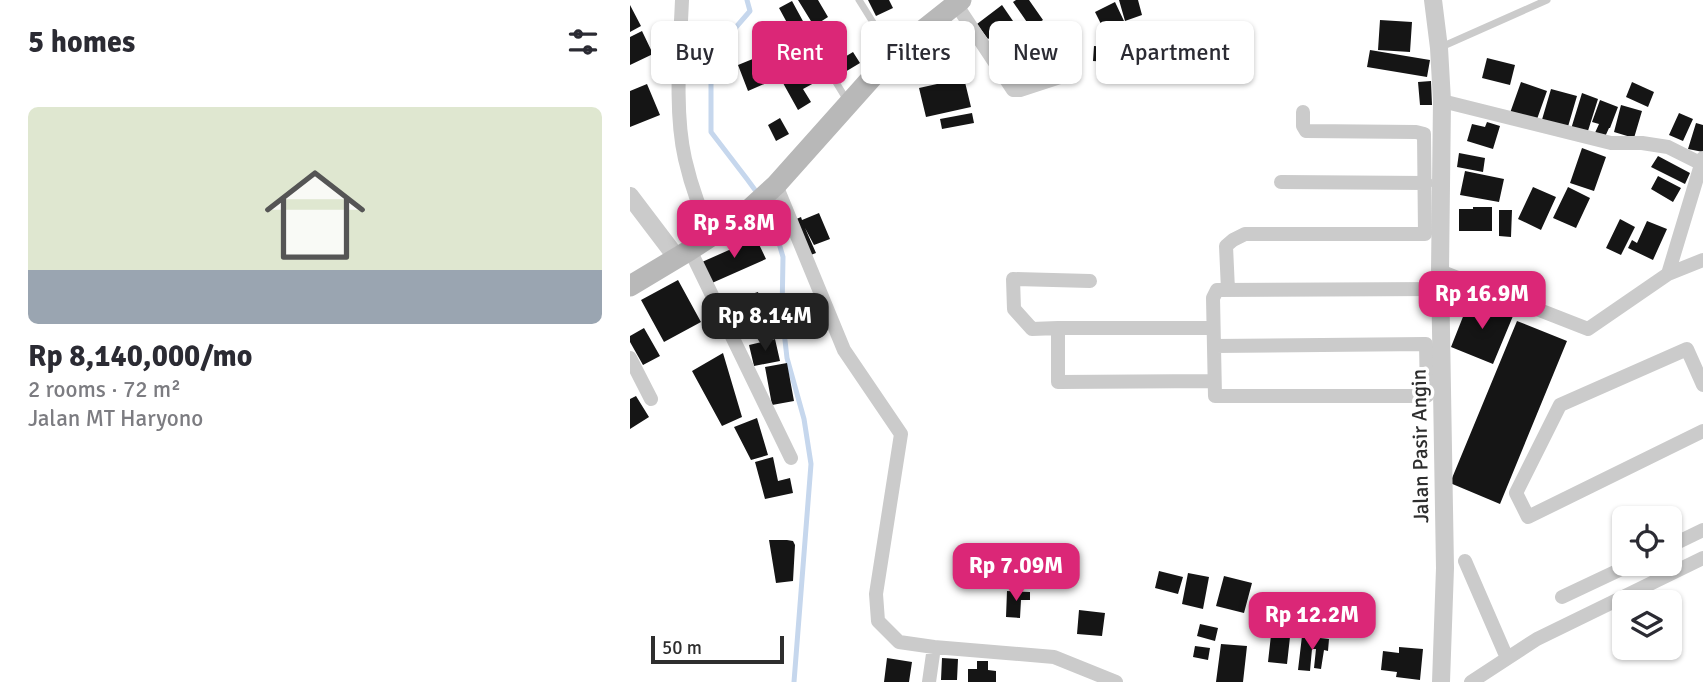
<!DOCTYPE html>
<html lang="en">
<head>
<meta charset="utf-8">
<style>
	:root { --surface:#fff; --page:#f7f7f7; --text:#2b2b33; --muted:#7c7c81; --accent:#db2777 }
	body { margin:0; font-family:Signika,sans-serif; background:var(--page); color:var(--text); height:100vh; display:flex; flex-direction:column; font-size:26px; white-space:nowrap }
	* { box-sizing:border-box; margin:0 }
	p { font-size:23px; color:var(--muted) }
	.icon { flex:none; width:38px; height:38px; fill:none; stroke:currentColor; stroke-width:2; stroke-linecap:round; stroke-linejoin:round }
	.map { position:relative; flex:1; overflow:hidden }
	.drawer { display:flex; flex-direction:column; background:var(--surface); width:630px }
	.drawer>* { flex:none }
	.top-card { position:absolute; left:21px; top:21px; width:665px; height:63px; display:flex; gap:14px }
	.fabs { position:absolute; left:982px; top:506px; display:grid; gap:14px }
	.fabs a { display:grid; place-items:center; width:70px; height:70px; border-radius:10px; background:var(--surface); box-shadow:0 2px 5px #0004; font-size:35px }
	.scale { position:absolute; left:21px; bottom:18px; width:133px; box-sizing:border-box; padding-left:7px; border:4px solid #2e2e2e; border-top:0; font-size:19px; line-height:24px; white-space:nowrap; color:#2e2e2e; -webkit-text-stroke:5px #fff; paint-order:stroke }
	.price { position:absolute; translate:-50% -60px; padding:0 16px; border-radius:14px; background:var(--accent); color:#fff; font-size:23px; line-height:46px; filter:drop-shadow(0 2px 4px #0008) }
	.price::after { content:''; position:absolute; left:50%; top:42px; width:21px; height:16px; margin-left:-10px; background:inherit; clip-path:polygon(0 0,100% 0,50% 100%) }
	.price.active { background:#222; color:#fff }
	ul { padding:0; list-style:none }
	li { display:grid; align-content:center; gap:14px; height:371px; padding:0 28px }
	li span { display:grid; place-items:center; height:217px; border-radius:10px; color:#555 }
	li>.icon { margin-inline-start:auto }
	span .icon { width:126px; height:126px; fill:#fffc; stroke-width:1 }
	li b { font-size:30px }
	h2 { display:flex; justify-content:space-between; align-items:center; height:84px; padding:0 28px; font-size:30px }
	.tag { padding:0 24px; border-radius:10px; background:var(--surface); box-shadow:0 2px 5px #0004; font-size:24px; line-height:63px }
	.tag.active { background:var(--accent); color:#fff }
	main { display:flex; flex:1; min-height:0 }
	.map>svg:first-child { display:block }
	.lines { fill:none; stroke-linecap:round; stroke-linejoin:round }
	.stream { stroke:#c6d7ed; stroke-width:5 }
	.building { fill:#151515 }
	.service { stroke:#cbcbcb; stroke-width:7 }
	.minor { stroke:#cbcbcb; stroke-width:14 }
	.tertiary { stroke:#cbcbcb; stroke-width:18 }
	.secondary { stroke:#b8b8b8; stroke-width:21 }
	.labels { text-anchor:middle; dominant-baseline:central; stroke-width:7; stroke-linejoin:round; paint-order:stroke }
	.street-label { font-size:21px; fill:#2e2e2e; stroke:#fff }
</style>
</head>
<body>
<main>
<section class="drawer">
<h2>5 homes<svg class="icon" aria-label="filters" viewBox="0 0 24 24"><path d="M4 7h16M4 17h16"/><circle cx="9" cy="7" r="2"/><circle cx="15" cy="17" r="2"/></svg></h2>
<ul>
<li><span style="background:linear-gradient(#dfe7d0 75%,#9aa5b1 0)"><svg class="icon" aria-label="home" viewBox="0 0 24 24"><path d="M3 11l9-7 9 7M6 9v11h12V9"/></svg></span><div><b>Rp 8,140,000/mo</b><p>2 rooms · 72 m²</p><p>Jalan MT Haryono</p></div></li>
</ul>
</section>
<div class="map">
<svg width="1073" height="682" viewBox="0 0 1073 682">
	<rect width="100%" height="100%" fill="#fff"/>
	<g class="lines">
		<path class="stream" d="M 117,0 L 120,11 L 81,56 L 81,132 L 117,179 L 128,194
			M 133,203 L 141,216 L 153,257 L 152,314 L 157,358 L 174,419 L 181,464 L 164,682"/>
	</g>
	<path class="building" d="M 168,0 L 188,0 L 198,17 L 184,26 Z
		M 238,0 L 259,0 L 263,8 L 246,16 Z
		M 386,0 L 399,0 L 413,20 L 401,28 L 383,2 Z
		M 489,0 L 508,0 L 512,15 L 495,21 Z
		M 162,1 L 174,23 L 161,30 L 149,8 Z
		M 485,2 L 494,21 L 474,30 L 465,12 Z
		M 0,5 L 11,26 L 0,32 Z
		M 372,5 L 383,21 L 358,39 L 347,24 Z
		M 750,20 L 782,22 L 780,52 L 748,50 Z
		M 203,23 L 216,44 L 199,54 L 187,33 Z
		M 479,30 L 507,32 L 506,45 L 477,42 Z
		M 12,31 L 23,54 L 0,65 L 0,37 Z
		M 140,31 L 151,53 L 141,58 L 129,37 Z
		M 464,46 L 512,49 L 511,64 L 463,61 Z
		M 167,50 L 172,58 L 146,73 L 141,64 Z
		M 740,50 L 800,60 L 797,77 L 737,67 Z
		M 223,52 L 230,63 L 215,72 L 208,61 Z
		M 130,56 L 141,81 L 118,91 L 108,65 Z
		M 857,58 L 885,65 L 880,85 L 852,78 Z
		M 174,60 L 178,67 L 154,79 L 150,72 Z
		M 177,69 L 184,83 L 173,89 L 181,102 L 168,110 L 153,83 Z
		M 334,78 L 341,107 L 296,117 L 289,88 Z
		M 801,81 L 802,105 L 790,105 L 788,82 Z
		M 891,82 L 917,91 L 906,122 L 880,113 Z
		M 1002,82 L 1024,92 L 1018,107 L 996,97 Z
		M 17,84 L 30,115 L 0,127 L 0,91 Z
		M 921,89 L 947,96 L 937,130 L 911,123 Z
		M 952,93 L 968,99 L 957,134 L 941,129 Z
		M 970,100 L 988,107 L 980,128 L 979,128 L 974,139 L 964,135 L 969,124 L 962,122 Z
		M 991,105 L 1012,111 L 1004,138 L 984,132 Z
		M 342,113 L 344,123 L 312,129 L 310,119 Z
		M 1049,113 L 1063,119 L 1053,141 L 1039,135 Z
		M 150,118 L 159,134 L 146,141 L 138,125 Z
		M 857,122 L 870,126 L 863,149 L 837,141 L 842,124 L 855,127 Z
		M 1066,123 L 1073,125 L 1073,152 L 1058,149 Z
		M 952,148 L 976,157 L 964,191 L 940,183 Z
		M 829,153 L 855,158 L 853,172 L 827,167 Z
		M 1028,156 L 1060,173 L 1055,184 L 1021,167 Z
		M 835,171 L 874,179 L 869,202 L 830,195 Z
		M 1028,176 L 1051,188 L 1043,202 L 1021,189 Z
		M 903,187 L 926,197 L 911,230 L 888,219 Z
		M 938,187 L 960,198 L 946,228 L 923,218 Z
		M 843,207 L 862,207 L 862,231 L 829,231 L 829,209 L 843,209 Z
		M 869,210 L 882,210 L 881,237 L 869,236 Z
		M 189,213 L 200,239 L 184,245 L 175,228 L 186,253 L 178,256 L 164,220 L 171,217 L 172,220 Z
		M 990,219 L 1005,227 L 991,255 L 976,248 Z
		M 1017,221 L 1037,229 L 1023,260 L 998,248 L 1002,240 L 1007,243 Z
		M 126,238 L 136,259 L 82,283 L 72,262 Z
		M 48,280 L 71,322 L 34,342 L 11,300 Z
		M 128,292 L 137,324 L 117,330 L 109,298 Z
		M 840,299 L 883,316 L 863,364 L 821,347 Z
		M 887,321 L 937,341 L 870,504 L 820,483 Z
		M 14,328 L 30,356 L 13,365 L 0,342 L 0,336 Z
		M 145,339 L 150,361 L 124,366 L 119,345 Z
		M 93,353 L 112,417 L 92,426 L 62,371 Z
		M 157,363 L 164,401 L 142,405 L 135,367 Z
		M 6,396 L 19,417 L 0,429 L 0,399 Z
		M 127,418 L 138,455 L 121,460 L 104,427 Z
		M 143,457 L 148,481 L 160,478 L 163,493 L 135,499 L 125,462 Z
		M 139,540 L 157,540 L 163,541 L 165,545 L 163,581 L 146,583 Z
		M 529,571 L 553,577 L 548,594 L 525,588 Z
		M 558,573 L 579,577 L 573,609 L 552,604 Z
		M 594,576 L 622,583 L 614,613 L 586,606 Z
		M 377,591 L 400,592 L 400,600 L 391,600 L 390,618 L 376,617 Z
		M 449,610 L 475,613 L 472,636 L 447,634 Z
		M 570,624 L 588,628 L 585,641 L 567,636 Z
		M 641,635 L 660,637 L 657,664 L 638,662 Z
		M 672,636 L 699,639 L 698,651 L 694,650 L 691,669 L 684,668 L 686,649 L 682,649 L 680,671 L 668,670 Z
		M 591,644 L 617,646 L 613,682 L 586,682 Z
		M 565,646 L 580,648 L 578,660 L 563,657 Z
		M 769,647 L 793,649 L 790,680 L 766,677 L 767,672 L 751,670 L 753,651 L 769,653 Z
		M 257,658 L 282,662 L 279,682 L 254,682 Z
		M 312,658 L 328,659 L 327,680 L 311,680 Z
		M 347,661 L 358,661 L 358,670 L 366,671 L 366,682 L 338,682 L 338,669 L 347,669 Z"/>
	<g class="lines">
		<path class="service" d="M 229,0 L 262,53
			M 173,28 L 218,102
			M 809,48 L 917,0"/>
		<path class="minor" d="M 52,0 C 50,49 44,111 55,159 C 61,185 70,212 83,236
			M 326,4 L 383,90 L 390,90 L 442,73
			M 812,101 L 981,143 L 1012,143 L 1038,147 L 1070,163
			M 651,182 L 796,183
			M 146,185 L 214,350 L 271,434 L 246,594 L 248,621 L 269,642 L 304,647 L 424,657 L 486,682
			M 60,250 L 161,458
			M 810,271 L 958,329 L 1038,274 L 1073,260
			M 1038,274 L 1073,158
			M 598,290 L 596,246 L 603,240 L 615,234 L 795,234 L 794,134 L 786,132 L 676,131 L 673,126 L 673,112
			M 428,328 L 402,329 L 384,309 L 383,279 L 460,281
			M 583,328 L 428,328 L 428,382 L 584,381
			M 584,346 L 796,344 L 797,396 L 585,396 L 583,298 L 587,290 L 810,289
			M 0,358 L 21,399
			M 1073,385 L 1057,349 L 930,405 L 886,493 L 898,517 L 1073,431
			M 1040,546 L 1073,530
			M 835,561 L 877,658
			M 932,597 L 1002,564
			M 299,682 L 304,647
			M 841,682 L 907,639 L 1073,558"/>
		<path class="tertiary" d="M 803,0 L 809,48 L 812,101 L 810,271 L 815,568 L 811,682
			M 0,196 L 47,258"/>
		<path class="secondary" d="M 0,286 L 60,250 L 112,216 L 146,185 L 263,54 L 331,0"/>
	</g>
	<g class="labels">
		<g class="street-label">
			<text transform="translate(790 446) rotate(-91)">Jalan Pasir Angin</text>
		</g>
	</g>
</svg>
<div class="fabs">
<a><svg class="icon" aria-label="locate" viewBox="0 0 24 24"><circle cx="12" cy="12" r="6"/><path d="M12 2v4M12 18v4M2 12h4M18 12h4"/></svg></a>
<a><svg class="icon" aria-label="layers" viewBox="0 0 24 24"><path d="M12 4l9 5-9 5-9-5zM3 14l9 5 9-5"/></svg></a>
</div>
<div class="scale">50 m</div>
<b class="price" style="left:104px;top:260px">Rp 5.8M</b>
<b class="price" style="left:852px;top:331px">Rp 16.9M</b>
<b class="price active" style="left:135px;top:353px">Rp 8.14M</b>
<b class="price" style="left:386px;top:603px">Rp 7.09M</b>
<b class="price" style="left:682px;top:652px">Rp 12.2M</b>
<div class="top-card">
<a class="tag">Buy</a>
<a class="tag active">Rent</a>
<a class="tag">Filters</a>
<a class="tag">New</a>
<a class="tag">Apartment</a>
</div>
</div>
</main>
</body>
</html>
